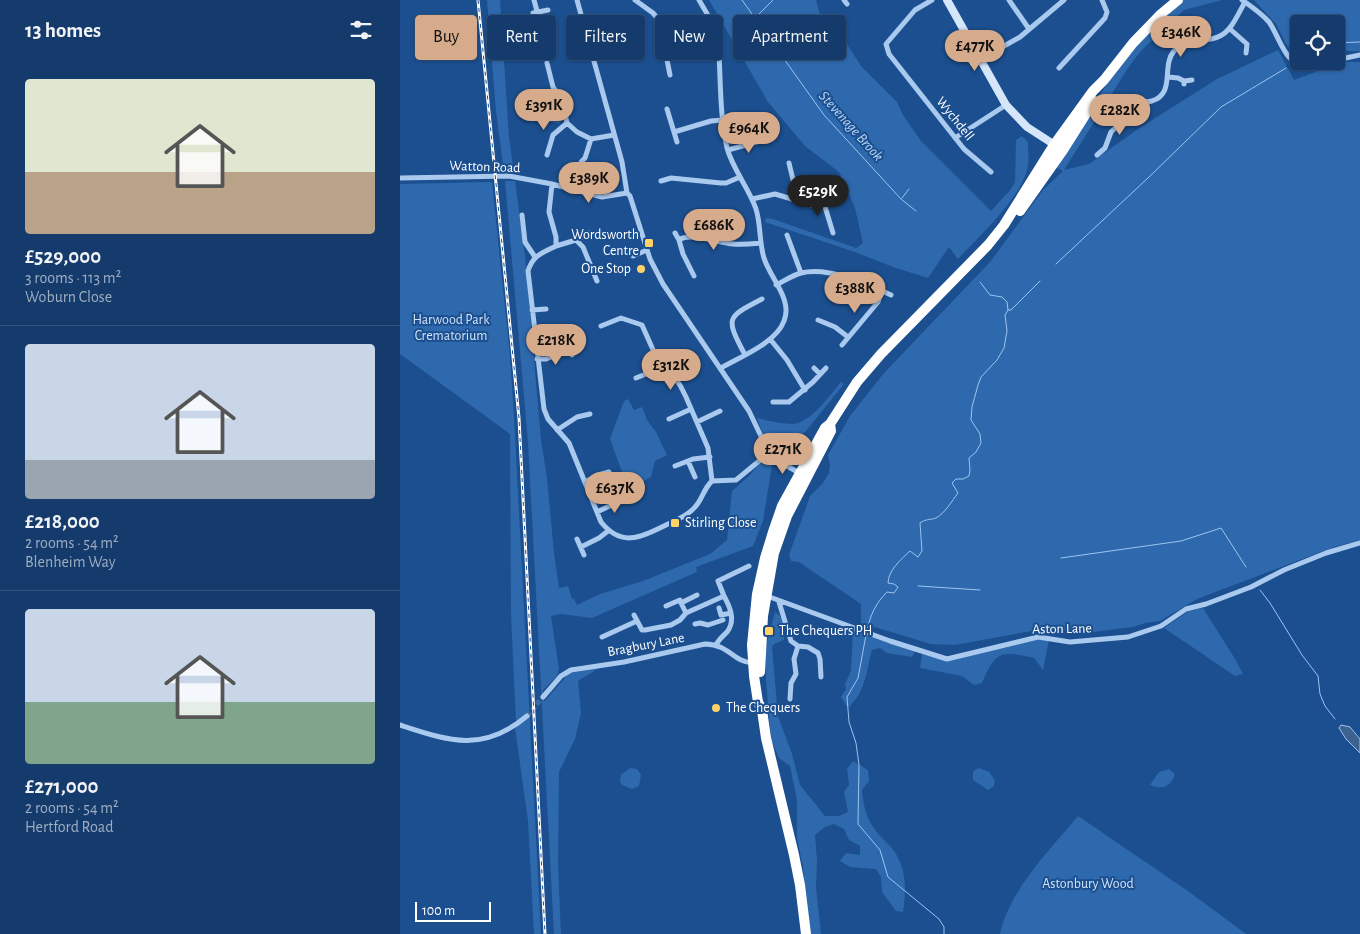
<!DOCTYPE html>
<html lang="en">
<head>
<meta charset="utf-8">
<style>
	:root { --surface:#143b6b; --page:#214673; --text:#f1f3f6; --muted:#9dadc1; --line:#33557e; --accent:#d6ab8b }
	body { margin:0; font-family:"Alegreya Sans",sans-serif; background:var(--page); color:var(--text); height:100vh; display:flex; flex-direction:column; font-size:19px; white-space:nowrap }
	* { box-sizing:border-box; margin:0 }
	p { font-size:16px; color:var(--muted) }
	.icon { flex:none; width:28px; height:28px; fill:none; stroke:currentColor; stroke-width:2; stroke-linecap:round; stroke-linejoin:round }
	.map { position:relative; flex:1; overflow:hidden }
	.panel { display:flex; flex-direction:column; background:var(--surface); width:400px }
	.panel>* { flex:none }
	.top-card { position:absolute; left:15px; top:15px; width:475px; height:45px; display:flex; gap:10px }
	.buttons { position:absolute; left:890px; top:15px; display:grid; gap:10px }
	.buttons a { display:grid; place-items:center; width:55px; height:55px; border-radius:5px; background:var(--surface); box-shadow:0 1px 4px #0004,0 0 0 1px var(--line); font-size:25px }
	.scale { position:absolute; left:15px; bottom:12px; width:76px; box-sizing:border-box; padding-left:5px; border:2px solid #fff; border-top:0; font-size:14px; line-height:18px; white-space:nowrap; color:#fff; -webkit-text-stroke:4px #1b4f8f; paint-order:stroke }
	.price { position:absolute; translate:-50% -42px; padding:0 11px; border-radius:18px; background:var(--accent); color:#111; font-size:16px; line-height:32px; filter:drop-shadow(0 1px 2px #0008) }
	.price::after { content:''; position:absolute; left:50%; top:30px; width:15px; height:11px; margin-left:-8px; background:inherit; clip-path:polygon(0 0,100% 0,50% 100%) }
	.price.current { background:#222; color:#fff }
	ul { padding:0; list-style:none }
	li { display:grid; align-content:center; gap:10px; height:265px; padding:0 25px }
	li+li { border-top:1px solid var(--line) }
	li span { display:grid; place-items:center; height:155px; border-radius:5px; color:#555 }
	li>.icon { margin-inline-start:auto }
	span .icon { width:90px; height:90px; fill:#fffc; stroke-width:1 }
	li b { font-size:21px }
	h2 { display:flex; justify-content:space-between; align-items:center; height:60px; padding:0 25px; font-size:21px }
	.pill { padding:0 18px; border-radius:5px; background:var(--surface); box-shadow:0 1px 4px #0004,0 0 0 1px var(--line); font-size:18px; line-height:45px }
	.pill.current { background:var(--accent); color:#111 }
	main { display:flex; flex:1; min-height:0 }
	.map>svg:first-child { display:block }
	.green { fill:#2e69ad }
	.water { fill:#3c6290; stroke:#9cc4f0 }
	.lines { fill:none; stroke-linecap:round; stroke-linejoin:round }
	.stream { stroke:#9cc4f0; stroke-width:1 }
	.street-tunnel { stroke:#3d69a0; stroke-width:5; stroke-dasharray:5 2.5; stroke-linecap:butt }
	.street { stroke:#a9c9ee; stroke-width:5 }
	.secondary { stroke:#d6e6fa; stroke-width:8 }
	.highway { stroke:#fff; stroke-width:10 }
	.rail-casing { stroke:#fff; stroke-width:3 }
	.rail { stroke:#1b4f8f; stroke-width:1; stroke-dasharray:4; stroke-linecap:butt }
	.poi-dot { fill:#ffd166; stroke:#1b4f8f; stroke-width:2 }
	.labels { text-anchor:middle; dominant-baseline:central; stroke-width:4; stroke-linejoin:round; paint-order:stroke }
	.street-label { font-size:14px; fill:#fff; stroke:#1b4f8f }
	.poi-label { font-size:14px; fill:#fff; stroke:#1b4f8f; text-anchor:start }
	.park-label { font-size:14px; fill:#cfe3fa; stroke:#1b4f8f }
	.water-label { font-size:15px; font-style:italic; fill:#b5d3f5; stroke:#1b4f8f }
</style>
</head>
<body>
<main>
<section class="panel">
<h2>13 homes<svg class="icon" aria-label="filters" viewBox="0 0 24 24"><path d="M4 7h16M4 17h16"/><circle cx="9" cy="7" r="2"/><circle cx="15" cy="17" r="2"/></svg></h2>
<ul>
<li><span style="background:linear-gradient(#dfe7d0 60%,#b9a48a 0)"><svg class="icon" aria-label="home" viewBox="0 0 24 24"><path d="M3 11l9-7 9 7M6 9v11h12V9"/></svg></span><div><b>£529,000</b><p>3 rooms · 113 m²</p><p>Woburn Close</p></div></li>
<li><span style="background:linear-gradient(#c9d6e8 75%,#9aa5b1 0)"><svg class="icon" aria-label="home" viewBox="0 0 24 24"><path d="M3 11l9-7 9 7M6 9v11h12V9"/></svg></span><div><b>£218,000</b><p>2 rooms · 54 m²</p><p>Blenheim Way</p></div></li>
<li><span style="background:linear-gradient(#c9d6e8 60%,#7fa58c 0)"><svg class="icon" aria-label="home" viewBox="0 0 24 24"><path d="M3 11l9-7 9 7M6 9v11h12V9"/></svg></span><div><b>£271,000</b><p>2 rooms · 54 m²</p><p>Hertford Road</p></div></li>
</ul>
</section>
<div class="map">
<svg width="960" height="934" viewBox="0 0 960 934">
	<rect width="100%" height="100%" fill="#1b4f8f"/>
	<path class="green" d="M 87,0 L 100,0 L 109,137 L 114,173 L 104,173 L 96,111 Z
		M 309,0 L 416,0 L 420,15 L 428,26 L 445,41 L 461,66 L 497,102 L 503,115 L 521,141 L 591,211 L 611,189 L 615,182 L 616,140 L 622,136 L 628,142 C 628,149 629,158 628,165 C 624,195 579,237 558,259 L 549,247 L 528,278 L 496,268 L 452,251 L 365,222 L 366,218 L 373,219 L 456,248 L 463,243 L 455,208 L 439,172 L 405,146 L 368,102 Z
		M 782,0 L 822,0 L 784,10 L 740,52 L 728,68 L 664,170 L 689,164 L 738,129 L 817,79 L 878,50 L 894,80 L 942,62 L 960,62 L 960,540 L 934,547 L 797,599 L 760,621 L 745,623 L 733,627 L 693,632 L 637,630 L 555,645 L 531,644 L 461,623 L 461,604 L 399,562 L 391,561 L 389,555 L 410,496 L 423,483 L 429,473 L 430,465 L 428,455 L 450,416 L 484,373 L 590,262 L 643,190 L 663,171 L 654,166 L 711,78 L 734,46 Z
		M 854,0 L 960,0 L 960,51 L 946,51 L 936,54 L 936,24 L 899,24 L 899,58 L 896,57 L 885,42 L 876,24 Z
		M 129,91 L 129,96 L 143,99 L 145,94 L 154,92 C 161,101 165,115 159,124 L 142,120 L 136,121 L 135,117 C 129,115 123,117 117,115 L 115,106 L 123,92 Z
		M 105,181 L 115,181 L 125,256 L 141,440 L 147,478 L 154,553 L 159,588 L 168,586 L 172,599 L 174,599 L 177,605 L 200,594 L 243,581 L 310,554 L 327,540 L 332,491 L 349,476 L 362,461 L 372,465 L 363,521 L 353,546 L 296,567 L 297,572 L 192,618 L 161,614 L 151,616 L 159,669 L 157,676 L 143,690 L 144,702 L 169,673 L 199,668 L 178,681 L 181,713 L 175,739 L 159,772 L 158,865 L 161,934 L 154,934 L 128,442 Z
		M 92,182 L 110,356 L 114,416 L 141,934 L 134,934 L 128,821 L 115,728 L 127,719 L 116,722 L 111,615 L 110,434 L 0,354 L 0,184 Z
		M 441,382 L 444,384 L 406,431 L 381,452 L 366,443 L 357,418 C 369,421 381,424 393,424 C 411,423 430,395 441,382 Z
		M 228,399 L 234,410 L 242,407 L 247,420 L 256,432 L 267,455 L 255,461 L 251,477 L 235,486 L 226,483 L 210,439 L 224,401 Z
		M 803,608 L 835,659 L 843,674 L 835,676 L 764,628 L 789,611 Z
		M 375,612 C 386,619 384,628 384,640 L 374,644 L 372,647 L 378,716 L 392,754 L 400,785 L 425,816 L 439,816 L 448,812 L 444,792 L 449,785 L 447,769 L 453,761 L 468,770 L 469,781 L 462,790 C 464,812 468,823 483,839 C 488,844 493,849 496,854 C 507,873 506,891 503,912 L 496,911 L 482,892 L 481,877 L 476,869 L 450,867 L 440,861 L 446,853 L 460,855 L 460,846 L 449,840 L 444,829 L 434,824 L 425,827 L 415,835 L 417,860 L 416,887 L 421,934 L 409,934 L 403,867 L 397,838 L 397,800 L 390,766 L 379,758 L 371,740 L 366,681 L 365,649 Z
		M 453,630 L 515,651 L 512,657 L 487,653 L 480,648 L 472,650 C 466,672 466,691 448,708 L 441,697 L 446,689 L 445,684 L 451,671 Z
		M 639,638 L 649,640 L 643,670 L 634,658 C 601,651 596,650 582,683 L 574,685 L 562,676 L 520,668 L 522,654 L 547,660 Z
		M 230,768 L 237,769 L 241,775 L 239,786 L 232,789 L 222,785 L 220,782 L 221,775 Z
		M 579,768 L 589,772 L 595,780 L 594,786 L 588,790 L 573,780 L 573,771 Z
		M 769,769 L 775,774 C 771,787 762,790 750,785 L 759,772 Z
		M 678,816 L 788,891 L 846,934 L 600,934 C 610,889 649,851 678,816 Z"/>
	<path class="water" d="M 941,725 L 950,727 L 960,739 L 960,753 L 946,739 L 939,728 Z"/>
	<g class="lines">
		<path class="stream" d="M 342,0 L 424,115 L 501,199 L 516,211
			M 355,18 L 373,0
			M 936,43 L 960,42
			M 898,54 L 899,53
			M 502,198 L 509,189
			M 656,264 L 749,177 L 821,107 L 886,68
			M 608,310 L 611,310 L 640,281
			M 661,558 L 781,541 L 821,528 L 846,567
			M 518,586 L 580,590
			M 860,590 L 870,603 L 902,655 L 918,676 L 920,694 L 925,706 L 935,719
			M 467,631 C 470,615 476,603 487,592 L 494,593 L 498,587 L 494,584 L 488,583 C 488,571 501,559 510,551 L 518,557 L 522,551 L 520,523 C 525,519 530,520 536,518 C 545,513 552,501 558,493 L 552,483 L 556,479 L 563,479 L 569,476 L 570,470 L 569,458 L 576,452 L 581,443 L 580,434 L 571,420 L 572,407 L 578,385 L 581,377 L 597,360 L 604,348 L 607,331 L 605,315 L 608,310 L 607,302 L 602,297 L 590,295 L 580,282
			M 466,635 L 458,678 L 447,697 L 449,722 L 456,743 L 459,765 L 458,824 L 480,850 L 488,877 L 539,919 L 544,927 L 544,934"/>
		<path class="street-tunnel" d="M 127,716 L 143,697"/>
		<path class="street" d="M 134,0 L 137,11
			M 177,0 L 222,162 L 227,193 L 230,196 L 250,259 L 263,284 L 349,411 L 369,453 L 375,459 L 401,474
			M 235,0 L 253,13 L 259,20 L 270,75
			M 299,0 L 316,29 L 318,38 C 321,75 319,112 327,148 C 333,170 349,188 356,209 C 361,225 359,242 364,258 C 370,278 393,299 384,321 C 376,343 340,357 321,368
			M 444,0 L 447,4
			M 532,0 L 515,10 L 486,44 L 489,54 L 564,149 L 591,172
			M 609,0 L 629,29
			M 842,0 C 852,7 861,13 869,22 C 881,39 885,69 912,66 C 918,65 924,63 931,61
			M 133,13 L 148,10
			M 830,29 L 847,44 L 846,53
			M 581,59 L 620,37 L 664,0
			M 936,60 L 960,55
			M 147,63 L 153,87 L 161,98 L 167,123 L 177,132 L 191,139 L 214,135
			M 659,68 L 705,18 L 707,12 L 702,0
			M 768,77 L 778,78 L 784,81
			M 784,84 L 784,81 L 792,80
			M 729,98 C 736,101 744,103 752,101 C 776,93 761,66 774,51 C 788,33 804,45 820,36 C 832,30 838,14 845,2
			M 267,109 L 277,142
			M 274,132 L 311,121 L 323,120
			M 555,138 L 606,105
			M 328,150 L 364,140
			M 147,155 L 153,135 L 167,123
			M 697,155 L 705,148 L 711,132 L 727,117 L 735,101
			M 389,163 L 394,184 L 391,198
			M 184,174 L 181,162 L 185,158 L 191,139
			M 0,178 L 109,176 L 152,184 L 202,197 L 227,193
			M 261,181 L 271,178 L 321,183 L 326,183 L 340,177
			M 152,184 L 149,212 L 156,237 L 156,246 C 142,253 133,255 128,271 L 144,409 L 148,419 L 169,443 L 201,522 C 222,548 241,537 266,525 C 276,520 288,516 295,507 C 302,500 304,488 312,481
			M 422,197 L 433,233
			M 352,199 L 375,194 L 412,205 L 425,206
			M 122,215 L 125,242 L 135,257
			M 275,233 L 279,240
			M 387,235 L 401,273
			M 176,240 L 183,247 L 197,281
			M 156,246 L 176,240 L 189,233
			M 233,256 L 247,250
			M 294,276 L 283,254 L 279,240 C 291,232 319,243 333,244 C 343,245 351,244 361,243
			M 376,285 C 384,281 393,275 401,273 C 428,266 467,284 491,295
			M 132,310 L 146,309
			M 418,320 L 435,327 L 448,337
			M 201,326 L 221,318 L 242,325 L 254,352 L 280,385 L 286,397 L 308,448 L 312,481
			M 370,339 L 387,360 L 405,390
			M 166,341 L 172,355
			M 442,345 L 478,302 L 482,291
			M 345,355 C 326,318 325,318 362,299
			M 137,359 L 146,359 L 170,349
			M 414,368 L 420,374
			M 236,378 L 253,371 L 262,364
			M 373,402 L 389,402 L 413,382 L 426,368
			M 269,419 L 291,409
			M 297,422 L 320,411
			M 157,430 L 177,417 L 190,414
			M 288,461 L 295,477
			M 275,466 L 293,459 L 310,457
			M 312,481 L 336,480 L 369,453
			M 185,482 L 198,475 L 209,472
			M 197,512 L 224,499
			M 177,539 L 184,555
			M 181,547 L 199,538 L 208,531
			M 324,596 L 318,581 L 349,566
			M 367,596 L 490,641 L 547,659 L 638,637 L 670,642 L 728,637 L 761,626 L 786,609 L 806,604 L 851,587 L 884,570 L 926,553 L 960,543
			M 379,602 L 391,641 L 398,646 L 394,659 L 396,674 L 391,683 L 390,699
			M 266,606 L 280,600 L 281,603
			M 319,608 L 321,615 L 331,613
			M 286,613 L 281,603 L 297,595
			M 234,615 L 242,630 L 245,630 L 271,625 L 280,620 L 286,613 L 324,596 C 330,607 336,620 327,632 C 323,636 319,639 316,645
			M 295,624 L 300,623 L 308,625 L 323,620
			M 202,637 L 237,621
			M 398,646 L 408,647 L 418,653 L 420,659 L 421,677
			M 143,697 L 161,676 L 171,670 L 224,662 L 305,644 C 331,645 331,661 353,663
			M 0,725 C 49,741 83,753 127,716"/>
		<path class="secondary" d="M 547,0 L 606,105 L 627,127 L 658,147"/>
		<path class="highway" d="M 620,211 L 663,150 L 694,101
			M 360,672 L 363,616 L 374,553 L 387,516 L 431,431 L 430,424
			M 406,934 L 400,885 L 394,855 L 366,738 L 362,710 L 358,702 L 354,676 L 352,645 L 357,594 L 365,558 L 373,532 L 382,506 L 425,428 L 430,424 L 457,382 L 481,354 L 588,245 L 604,225 L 654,145 L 693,91 L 704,80 L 733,43 L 761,14 L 778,0"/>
		<defs>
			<path id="rail" d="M 78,0 L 119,418 L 145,934"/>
		</defs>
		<use href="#rail" class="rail-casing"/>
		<use href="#rail" class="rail"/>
	</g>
	<g class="poi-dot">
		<rect x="244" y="238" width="10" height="10" rx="2.5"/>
		<circle cx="241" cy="269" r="5"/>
		<rect x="270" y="518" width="10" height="10" rx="2.5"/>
		<rect x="364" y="626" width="10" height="10" rx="2.5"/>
		<circle cx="316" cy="708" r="5"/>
	</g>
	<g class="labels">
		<g class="street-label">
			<text transform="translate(555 119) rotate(51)">Wychdell</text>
			<text transform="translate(85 167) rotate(2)">Watton Road</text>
			<text transform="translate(662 629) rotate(-1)">Aston Lane</text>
			<text transform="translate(246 645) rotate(-11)">Bragbury Lane</text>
		</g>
		<g class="poi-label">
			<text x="239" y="235" text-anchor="end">Wordsworth<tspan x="239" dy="16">Centre</tspan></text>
			<text x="231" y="269" text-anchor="end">One Stop</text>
			<text x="285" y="523">Stirling Close</text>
			<text x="379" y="631">The Chequers PH</text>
			<text x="326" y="708">The Chequers</text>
		</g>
		<g class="park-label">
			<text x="51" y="320">Harwood Park<tspan x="51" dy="16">Crematorium</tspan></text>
			<text x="688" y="884">Astonbury Wood</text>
		</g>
		<g class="water-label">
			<text transform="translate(451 126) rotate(48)">Stevenage Brook</text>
		</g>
	</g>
</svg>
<div class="buttons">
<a><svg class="icon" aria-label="locate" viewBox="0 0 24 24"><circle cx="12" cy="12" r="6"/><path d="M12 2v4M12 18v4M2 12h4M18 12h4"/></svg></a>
</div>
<div class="scale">100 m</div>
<b class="price" style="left:781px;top:58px">£346K</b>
<b class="price" style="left:575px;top:72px">£477K</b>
<b class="price" style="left:144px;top:131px">£391K</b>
<b class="price" style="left:720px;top:136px">£282K</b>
<b class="price" style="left:349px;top:154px">£964K</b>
<b class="price" style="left:189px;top:204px">£389K</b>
<b class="price current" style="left:418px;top:217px">£529K</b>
<b class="price" style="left:314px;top:251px">£686K</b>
<b class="price" style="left:455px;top:314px">£388K</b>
<b class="price" style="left:156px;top:366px">£218K</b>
<b class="price" style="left:271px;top:391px">£312K</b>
<b class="price" style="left:383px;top:475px">£271K</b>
<b class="price" style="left:215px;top:514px">£637K</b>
<div class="top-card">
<a class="pill current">Buy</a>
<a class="pill">Rent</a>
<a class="pill">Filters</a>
<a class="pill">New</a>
<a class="pill">Apartment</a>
</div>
</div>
</main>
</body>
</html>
